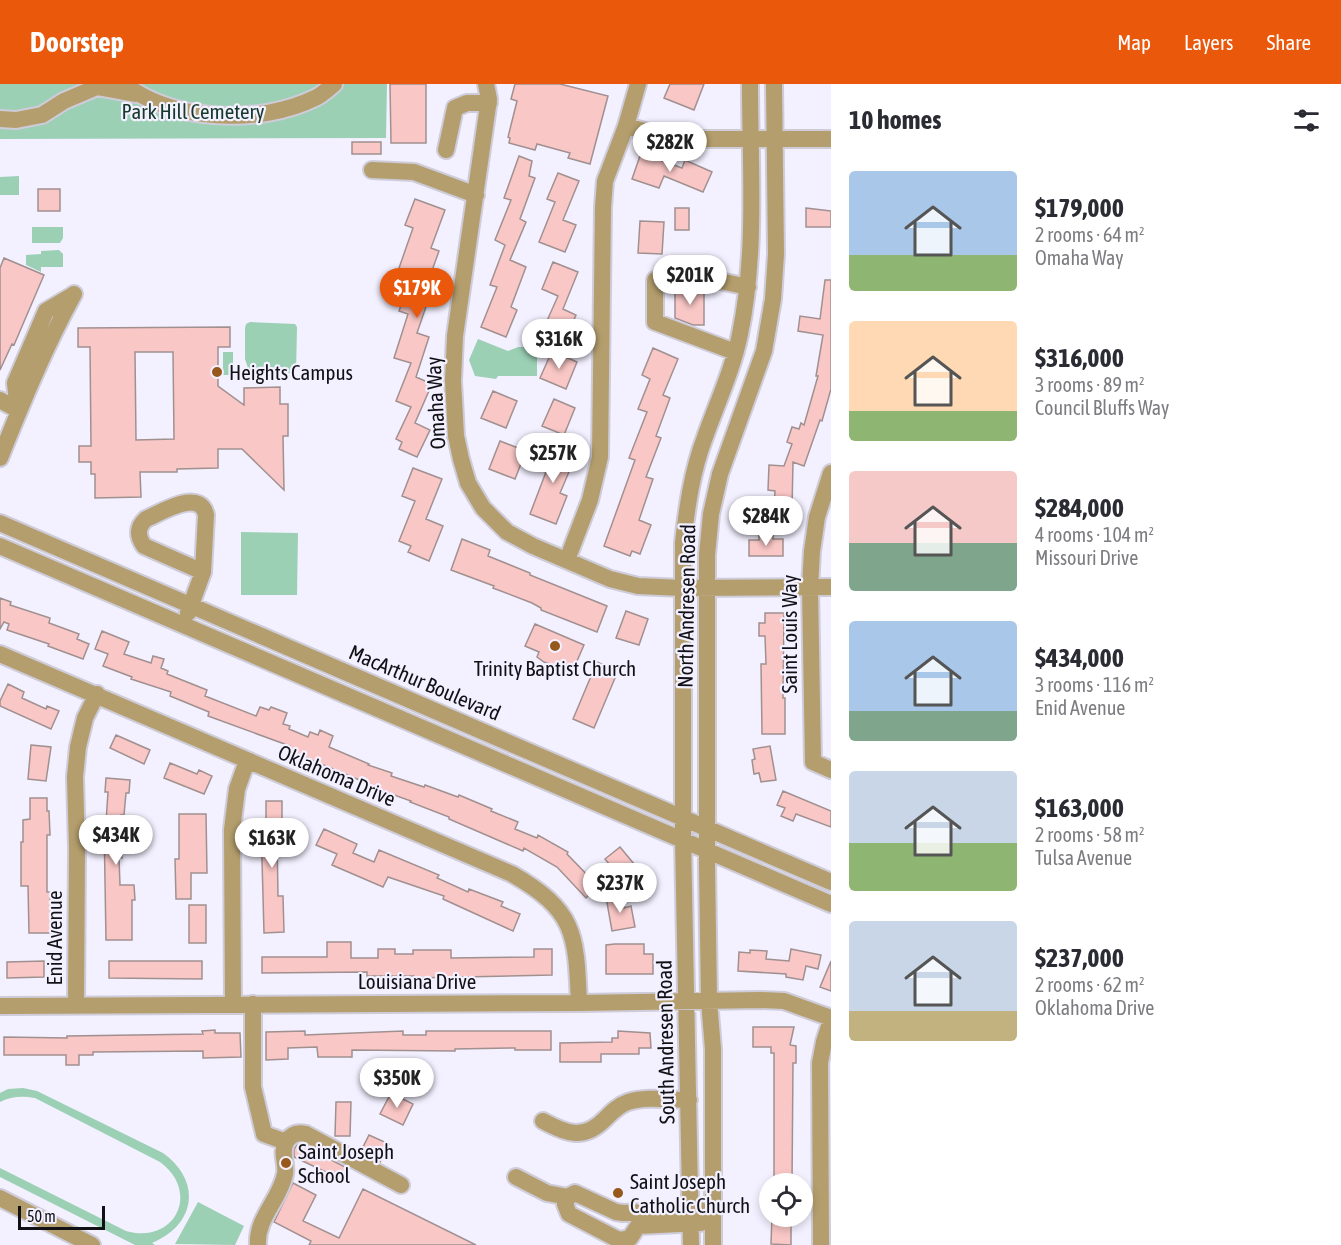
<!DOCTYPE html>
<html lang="en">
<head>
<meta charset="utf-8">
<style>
	:root { --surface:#fff; --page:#f2f2f3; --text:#2b2b33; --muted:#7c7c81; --accent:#ea580c }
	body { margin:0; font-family:"Asap Condensed",sans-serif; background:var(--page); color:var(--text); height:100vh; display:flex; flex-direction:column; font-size:22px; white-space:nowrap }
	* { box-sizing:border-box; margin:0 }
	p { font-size:20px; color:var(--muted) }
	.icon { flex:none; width:33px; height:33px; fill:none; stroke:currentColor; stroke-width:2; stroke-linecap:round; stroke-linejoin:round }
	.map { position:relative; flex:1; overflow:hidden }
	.side { display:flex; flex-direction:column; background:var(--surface); width:510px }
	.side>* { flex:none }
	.controls { position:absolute; left:759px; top:1089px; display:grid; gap:12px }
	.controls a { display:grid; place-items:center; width:54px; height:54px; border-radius:50%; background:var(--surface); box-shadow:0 3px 9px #0003; font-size:30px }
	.scale { position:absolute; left:18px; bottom:15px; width:87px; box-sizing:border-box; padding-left:6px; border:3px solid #111015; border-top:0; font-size:16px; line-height:21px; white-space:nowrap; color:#111015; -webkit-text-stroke:4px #f3f0ff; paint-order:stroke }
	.price { position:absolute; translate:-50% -51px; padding:0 14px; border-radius:21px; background:#fff; color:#222; font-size:20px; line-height:39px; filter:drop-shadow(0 2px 3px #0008) }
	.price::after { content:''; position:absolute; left:50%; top:36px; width:18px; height:14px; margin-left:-9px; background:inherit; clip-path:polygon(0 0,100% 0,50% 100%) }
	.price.active { background:var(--accent); color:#fff }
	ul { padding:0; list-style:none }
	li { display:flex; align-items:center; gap:18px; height:150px; padding:0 18px }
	li span { display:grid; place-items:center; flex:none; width:168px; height:120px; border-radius:6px; color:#555 }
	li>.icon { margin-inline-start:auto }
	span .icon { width:72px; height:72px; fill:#fffc; stroke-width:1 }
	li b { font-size:26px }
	h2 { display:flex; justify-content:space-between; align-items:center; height:72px; padding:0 18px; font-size:26px }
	header { display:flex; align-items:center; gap:36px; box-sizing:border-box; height:84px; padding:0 30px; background:var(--accent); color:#fff }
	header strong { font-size:28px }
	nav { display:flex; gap:33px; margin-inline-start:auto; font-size:21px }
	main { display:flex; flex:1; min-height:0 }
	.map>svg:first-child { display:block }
	.green { fill:#9bd0b5 }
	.building { fill:#f9c7c6; stroke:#a19090; stroke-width:1.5; fill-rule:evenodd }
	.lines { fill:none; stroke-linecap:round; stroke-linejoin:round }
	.minor-casing { stroke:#cfccda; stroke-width:20 }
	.minor { stroke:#b49e6d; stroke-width:16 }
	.poi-dot { fill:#96591b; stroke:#f3f0ff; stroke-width:2 }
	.labels { text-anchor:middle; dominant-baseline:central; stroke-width:4.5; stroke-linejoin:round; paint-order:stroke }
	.park-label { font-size:21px; fill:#153829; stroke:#f3f0ff }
	.poi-label { font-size:21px; fill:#111015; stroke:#f3f0ff; text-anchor:start }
	.street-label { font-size:21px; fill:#111015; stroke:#f3f0ff }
</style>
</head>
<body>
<header>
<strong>Doorstep</strong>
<nav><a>Map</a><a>Layers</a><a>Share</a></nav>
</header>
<main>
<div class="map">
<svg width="831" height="1161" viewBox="0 0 831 1161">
	<rect width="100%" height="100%" fill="#f3f0ff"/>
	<path class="green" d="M 0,0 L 387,0 L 386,54 L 0,55 Z
		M 19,92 L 19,111 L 0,111 L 0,93 Z
		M 32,143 L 63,143 L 63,154 L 60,159 L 32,159 Z
		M 59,166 L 63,170 L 63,183 L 41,183 L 41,188 L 26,181 L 26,171 L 41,170 L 41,167 Z
		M 250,238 L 295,240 L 297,243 L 296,289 L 258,290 L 248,284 L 245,275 L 245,244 L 246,240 Z
		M 478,255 L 508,267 L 518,263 L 537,263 L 537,292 L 498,292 L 496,295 L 475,292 L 469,276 Z
		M 223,268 L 233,268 L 233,291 L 223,291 Z
		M 241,448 L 298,449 L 297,511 L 241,511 Z
		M 23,1004 L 37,1007 L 163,1069 C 202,1097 196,1141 152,1159 L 155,1161 L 135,1161 L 0,1093 L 0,1084 L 126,1147 C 175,1161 201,1108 160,1078 L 35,1014 C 22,1012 12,1012 0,1018 L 0,1009 L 8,1005 Z
		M 198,1118 L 244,1142 L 235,1161 L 175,1160 Z"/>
	<path class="building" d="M 390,0 L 426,0 L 426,59 L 391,59 Z
		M 515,0 L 560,0 L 608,12 L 590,80 L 568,74 L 570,69 L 537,60 L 535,66 L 509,59 L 510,54 L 508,53 L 517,17 L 511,15 Z
		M 670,0 L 704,0 L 694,26 L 664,14 Z
		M 352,58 L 381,58 L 381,70 L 352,70 Z
		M 641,69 L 682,84 L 685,76 L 712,88 L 703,108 L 664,92 L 659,104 L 632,95 Z
		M 519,72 L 532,77 L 529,92 L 535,94 L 520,135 L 526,138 L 510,176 L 526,183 L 511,223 L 517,226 L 506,253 L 481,243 L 497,203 L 490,201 L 505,161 L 495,156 L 511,116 L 504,114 Z
		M 558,89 L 579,97 L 563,136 L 576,141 L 565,168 L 539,158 L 555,118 L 547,115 Z
		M 38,105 L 60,105 L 60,127 L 38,127 Z
		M 415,115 L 445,126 L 431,164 L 439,167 L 425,206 L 431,208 L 417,249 L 429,253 L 416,293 L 432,300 L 415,339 L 430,346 L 417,373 L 399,365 L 402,358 L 396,355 L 411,323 L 396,317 L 411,279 L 394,274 L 408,230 L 399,227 L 413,189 L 399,184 L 413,144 L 405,141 Z
		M 675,124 L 689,124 L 689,146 L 675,146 Z
		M 806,124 L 831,127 L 831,143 L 806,143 Z
		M 640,137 L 664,138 L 662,170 L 638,169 Z
		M 4,174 L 44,191 L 14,261 L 12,260 L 0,286 L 0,184 Z
		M 553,178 L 578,188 L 563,225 L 576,231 L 564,258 L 542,248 L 558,212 L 542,205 Z
		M 825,196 L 831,196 L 831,305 L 822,337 L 820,336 L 804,382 L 793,378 L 792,424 L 774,423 L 775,407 L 768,406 L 769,381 L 784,382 L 792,360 L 787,358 L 792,343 L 799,345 L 801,339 L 804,341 L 818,292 L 816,292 L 823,251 L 798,247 L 800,232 L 820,235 Z
		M 704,205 L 704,241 L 693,241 L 675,234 L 675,206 Z
		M 230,243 L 230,263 L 218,263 L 218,302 L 244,321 L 244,304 L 280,303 L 280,320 L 288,320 L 288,352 L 283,352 L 284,406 L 242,365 L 218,365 L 218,384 L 177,385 L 177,388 L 140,388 L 141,413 L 95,414 L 95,390 L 91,390 L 91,378 L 79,378 L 79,362 L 91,362 L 90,263 L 78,263 L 78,244 ZM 135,268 L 173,268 L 174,355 L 136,356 Z
		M 653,264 L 678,275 L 663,311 L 670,314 L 656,352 L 661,354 L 646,393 L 653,395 L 639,436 L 651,441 L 640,470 L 632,467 L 630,472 L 604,462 L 635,376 L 629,374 L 647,328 L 638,325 L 650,295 L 642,291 Z
		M 552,267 L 577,278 L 566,305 L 540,294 Z
		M 493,307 L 517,317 L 506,344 L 481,334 Z
		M 554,315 L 575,324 L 564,351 L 542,342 Z
		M 500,357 L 526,367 L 515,395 L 489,385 Z
		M 552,359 L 577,369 L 560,409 L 567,412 L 556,440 L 530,430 L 546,388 L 541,386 Z
		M 413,384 L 442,395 L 426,435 L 443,442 L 429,477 L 408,468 L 411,462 L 399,457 L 415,417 L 402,412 Z
		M 759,451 L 773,451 L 773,455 L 783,455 L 783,472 L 749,472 L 749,456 L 759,456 Z
		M 462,455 L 490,466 L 488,472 L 530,489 L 530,491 L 607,522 L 597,548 L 541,526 L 541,524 L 532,519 L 493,504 L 494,502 L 451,486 Z
		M 0,514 L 11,518 L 10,521 L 50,534 L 49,539 L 79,550 L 77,555 L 89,560 L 83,575 L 48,562 L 49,560 L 7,546 L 9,540 L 4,538 L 0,545 Z
		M 626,527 L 648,535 L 639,561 L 616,554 Z
		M 765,529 L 784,529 L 783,614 L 785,614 L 785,650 L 762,650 L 761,580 L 766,580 L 765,552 L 759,552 L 759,539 L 765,539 Z
		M 535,540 L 584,561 L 574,584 L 564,579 L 562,584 L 544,578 L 537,573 L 539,568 L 525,562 Z
		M 102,547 L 129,558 L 124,570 L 151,579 L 153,572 L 164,575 L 161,584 L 168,587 L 167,590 L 207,606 L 205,612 L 256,632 L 260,623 L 269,626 L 271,623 L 287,629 L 283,640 L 290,642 L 289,645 L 308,653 L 310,648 L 318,651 L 320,646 L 333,652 L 329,663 L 369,680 L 368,681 L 392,689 L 391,692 L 424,703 L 425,701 L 458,713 L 459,711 L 492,725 L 491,727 L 518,738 L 515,745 L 537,754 L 538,751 L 568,768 L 567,770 L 598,802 L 586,814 L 557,783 L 524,764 L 523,767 L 449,735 L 449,733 L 410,718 L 411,717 L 369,702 L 369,700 L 288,666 L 290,662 L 208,632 L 209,628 L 170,612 L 171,608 L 131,595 L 132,593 L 103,582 L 108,570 L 95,565 Z
		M 597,578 L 618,587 L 594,644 L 573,635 Z
		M 8,600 L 24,608 L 22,614 L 46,625 L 47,622 L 59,627 L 51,645 L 0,622 L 0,617 Z
		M 116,651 L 150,666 L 144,680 L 110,664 Z
		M 31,661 L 51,663 L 46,697 L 28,695 Z
		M 770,662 L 776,696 L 761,698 L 759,689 L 754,690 L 752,676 L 755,675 L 753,665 Z
		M 170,679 L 197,690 L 199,686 L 212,692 L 204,710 L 164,694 Z
		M 106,694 L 130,696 L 129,709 L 126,709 L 124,731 L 121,731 L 122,774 L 119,774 L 120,801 L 134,801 L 135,816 L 132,816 L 132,856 L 106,856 L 104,738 L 106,738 L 108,708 L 105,708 Z
		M 783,707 L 831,727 L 831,743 L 796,730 L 793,737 L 781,732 L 785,724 L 777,721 Z
		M 30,714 L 47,714 L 47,727 L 49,727 L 50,751 L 47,751 L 47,808 L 50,808 L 51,849 L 29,849 L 28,802 L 21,802 L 21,758 L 23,758 L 23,736 L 30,735 Z
		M 266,717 L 282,717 L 282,754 L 277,754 L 278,812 L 283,812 L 284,848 L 264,849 L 261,739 L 266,739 Z
		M 179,730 L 206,730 L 207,789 L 191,789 L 191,815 L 176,815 L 175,775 L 179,775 Z
		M 324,745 L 357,760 L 353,769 L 374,778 L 379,766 L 439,791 L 437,794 L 468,808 L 469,805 L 503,818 L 501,822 L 520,830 L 513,847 L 443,815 L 444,812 L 388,793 L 383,803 L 332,781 L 337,770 L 316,761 Z
		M 620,763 L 634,780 L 619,792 L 605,775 Z
		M 621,810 L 624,824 L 631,822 L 635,843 L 612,847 L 606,813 Z
		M 189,821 L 206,821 L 206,859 L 189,859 Z
		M 327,858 L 351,858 L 351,874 L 378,874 L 378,865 L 395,865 L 395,870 L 413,870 L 413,866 L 451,866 L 451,874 L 534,873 L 534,865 L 552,865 L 552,891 L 414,894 L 414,892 L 367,892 L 367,888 L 262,889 L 262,873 L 327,873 Z
		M 615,860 L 644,860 L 644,870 L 653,870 L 653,890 L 606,890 L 606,861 Z
		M 791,865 L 821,871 L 818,885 L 806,882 L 803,896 L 786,893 L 786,890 L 738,887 L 739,868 L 750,869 L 750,866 L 767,867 L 766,875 L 789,877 Z
		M 44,877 L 44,893 L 7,894 L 7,878 Z
		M 109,877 L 202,877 L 202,895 L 109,894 Z
		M 831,877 L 831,907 L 820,903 Z
		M 753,943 L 794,943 L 790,961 L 796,962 L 796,979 L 793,979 L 792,1100 L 774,1100 L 774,969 L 771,969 L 771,963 L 753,963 Z
		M 215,946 L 215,949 L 240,949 L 241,973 L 203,974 L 203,967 L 93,968 L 93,971 L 79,971 L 79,981 L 66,981 L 66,971 L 4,971 L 4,953 L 67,954 L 67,952 L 203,950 L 202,947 Z
		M 305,947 L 305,951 L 403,947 L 403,951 L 426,951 L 426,947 L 551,947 L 551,966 L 515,966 L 515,964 L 455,965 L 455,967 L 352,966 L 352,973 L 318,973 L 317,963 L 288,964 L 288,975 L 266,976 L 266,948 Z
		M 618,947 L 650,949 L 651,964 L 639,964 L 639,970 L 601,970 L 601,978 L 560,978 L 560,959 L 612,958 L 612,954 L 618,954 Z
		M 391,1009 L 413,1020 L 403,1041 L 380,1030 Z
		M 336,1018 L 351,1018 L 350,1052 L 335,1052 Z
		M 369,1051 L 389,1060 L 380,1078 L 361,1067 Z
		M 298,1060 L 300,1060 L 349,1085 L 349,1099 L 294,1073 L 294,1065 Z
		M 293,1099 L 316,1111 L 303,1137 L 339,1154 L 363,1105 L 476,1161 L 309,1161 L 311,1157 L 274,1138 Z
		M 772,1132 L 791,1132 L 791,1161 L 771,1160 Z"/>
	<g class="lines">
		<defs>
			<path id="minor" d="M 124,0 C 174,38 260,41 315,14 C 322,11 328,5 334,0
				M 486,0 L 489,15 L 455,252 L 453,297 L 456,352 L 461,375 L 468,399 L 483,424 L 507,448 L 533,462 L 610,495 L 638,502 L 682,504 L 831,503
				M 0,35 L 16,36 L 42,31 L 64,17 L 97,3 L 135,10
				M 626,42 L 660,51 L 691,55 L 831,55
				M 446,66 L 455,24 L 467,19 L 489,19
				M 372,86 L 414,88 L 476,111
				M 735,268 L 655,238 L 655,196 L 706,194 L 748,203
				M 0,316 L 18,326
				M 18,326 L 15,299 L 46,227 L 73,211
				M 0,374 C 22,319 45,263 74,210
				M 831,389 L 817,433 L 812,467 L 810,503 L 813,678 L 831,686
				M 0,439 L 831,798
				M 0,462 L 831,820
				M 567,476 L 590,416 L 600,373 L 603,123 L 605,97 L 626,42 L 638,0
				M 188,529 L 203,488 L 206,431 C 200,404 162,428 146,435 C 137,443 137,452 144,462 L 203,488
				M 0,570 L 512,790 C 576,827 576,850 579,919
				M 233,920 L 232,746 L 237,705 L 247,677
				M 253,920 L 253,1003 L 264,1050 L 286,1058
				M 0,922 L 579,919 L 760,916 L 784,917 L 831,934
				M 76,922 L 77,764 L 75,693 L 78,663 L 85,634 L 97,610
				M 543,1037 C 567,1050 584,1057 606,1034 C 612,1028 619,1021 628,1018 C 646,1012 670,1016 689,1016
				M 516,1093 L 547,1109 L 568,1113
				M 0,1114 L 92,1161
				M 700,1139 L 638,1142 L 630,1154 L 619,1156 L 569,1130 L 565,1120 L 568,1113 L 575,1109 L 616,1128 L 623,1129 L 700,1126
				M 258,1161 C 256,1134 280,1116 285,1090 C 287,1078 280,1070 286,1058 C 291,1050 298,1048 306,1050 L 401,1101
				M 691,1161 L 683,755 L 683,459 C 687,423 692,387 705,353 C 717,319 733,285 740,250 C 757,168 750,83 750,0
				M 713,1161 L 713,965 L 709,917 L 707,781 L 707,471 L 711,430 L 720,390 L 764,267 L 773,215 L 776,170 L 774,0
				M 821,1161 L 820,979 L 824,958 L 831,936"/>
		</defs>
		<use href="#minor" class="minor-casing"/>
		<use href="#minor" class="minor"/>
	</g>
	<g class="poi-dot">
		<circle cx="217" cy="288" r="6"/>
		<circle cx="555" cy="562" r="6"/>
		<circle cx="286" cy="1079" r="6"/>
		<circle cx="618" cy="1109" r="6"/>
	</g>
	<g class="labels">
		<g class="park-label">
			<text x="193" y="27">Park Hill Cemetery</text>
		</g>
		<g class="poi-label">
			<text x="229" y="288">Heights Campus</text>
			<text x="555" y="584" text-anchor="middle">Trinity Baptist Church</text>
			<text x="298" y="1067">Saint Joseph<tspan x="298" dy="24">School</tspan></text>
			<text x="630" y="1097">Saint Joseph<tspan x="630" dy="24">Catholic Church</tspan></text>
		</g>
		<g class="street-label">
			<text transform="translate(435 319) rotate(-93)">Omaha Way</text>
			<text transform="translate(686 522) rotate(-89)">North Andresen Road</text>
			<text transform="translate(789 550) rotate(-90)">Saint Louis Way</text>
			<text transform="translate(425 598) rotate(23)">MacArthur Boulevard</text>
			<text transform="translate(337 691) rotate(23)">Oklahoma Drive</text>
			<text transform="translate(54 854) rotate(-90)">Enid Avenue</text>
			<text x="417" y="897">Louisiana Drive</text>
			<text transform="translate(665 958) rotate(-91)">South Andresen Road</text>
		</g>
	</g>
</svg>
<div class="controls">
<a><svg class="icon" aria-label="locate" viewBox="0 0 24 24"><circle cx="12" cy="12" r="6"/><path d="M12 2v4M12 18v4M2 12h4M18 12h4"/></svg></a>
</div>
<div class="scale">50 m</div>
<b class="price" style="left:670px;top:89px">$282K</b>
<b class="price" style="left:690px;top:222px">$201K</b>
<b class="price active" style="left:417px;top:235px">$179K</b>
<b class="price" style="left:559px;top:286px">$316K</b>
<b class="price" style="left:553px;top:400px">$257K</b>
<b class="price" style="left:766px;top:463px">$284K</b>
<b class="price" style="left:116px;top:782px">$434K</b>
<b class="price" style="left:272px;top:785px">$163K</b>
<b class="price" style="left:620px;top:830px">$237K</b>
<b class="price" style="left:397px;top:1025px">$350K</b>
</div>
<section class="side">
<h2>10 homes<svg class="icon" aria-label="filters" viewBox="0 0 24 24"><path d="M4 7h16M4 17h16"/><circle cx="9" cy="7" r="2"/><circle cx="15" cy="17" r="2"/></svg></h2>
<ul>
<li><span style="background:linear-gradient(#a9c7e8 70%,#8fb573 0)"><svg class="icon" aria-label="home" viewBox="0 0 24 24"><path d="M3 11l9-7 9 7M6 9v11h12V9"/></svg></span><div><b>$179,000</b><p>2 rooms · 64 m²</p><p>Omaha Way</p></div></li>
<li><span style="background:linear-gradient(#ffd9b3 75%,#8fb573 0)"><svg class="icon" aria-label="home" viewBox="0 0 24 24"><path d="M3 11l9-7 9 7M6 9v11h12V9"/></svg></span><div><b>$316,000</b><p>3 rooms · 89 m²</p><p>Council Bluffs Way</p></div></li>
<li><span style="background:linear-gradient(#f6c9c9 60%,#7fa58c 0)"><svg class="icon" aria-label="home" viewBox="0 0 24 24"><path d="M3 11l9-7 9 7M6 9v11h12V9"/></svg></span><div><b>$284,000</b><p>4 rooms · 104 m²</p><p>Missouri Drive</p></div></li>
<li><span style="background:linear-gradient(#a9c7e8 75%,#7fa58c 0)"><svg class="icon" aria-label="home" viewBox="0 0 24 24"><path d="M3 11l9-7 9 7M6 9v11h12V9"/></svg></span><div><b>$434,000</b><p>3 rooms · 116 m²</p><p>Enid Avenue</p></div></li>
<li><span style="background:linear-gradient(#c9d6e8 60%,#8fb573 0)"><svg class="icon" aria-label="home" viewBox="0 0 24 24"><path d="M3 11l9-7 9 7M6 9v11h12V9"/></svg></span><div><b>$163,000</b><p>2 rooms · 58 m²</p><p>Tulsa Avenue</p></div></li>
<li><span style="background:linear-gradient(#c9d6e8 75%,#c2b280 0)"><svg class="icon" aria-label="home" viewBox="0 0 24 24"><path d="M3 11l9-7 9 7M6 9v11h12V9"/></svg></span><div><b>$237,000</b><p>2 rooms · 62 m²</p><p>Oklahoma Drive</p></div></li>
</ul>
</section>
</main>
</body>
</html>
